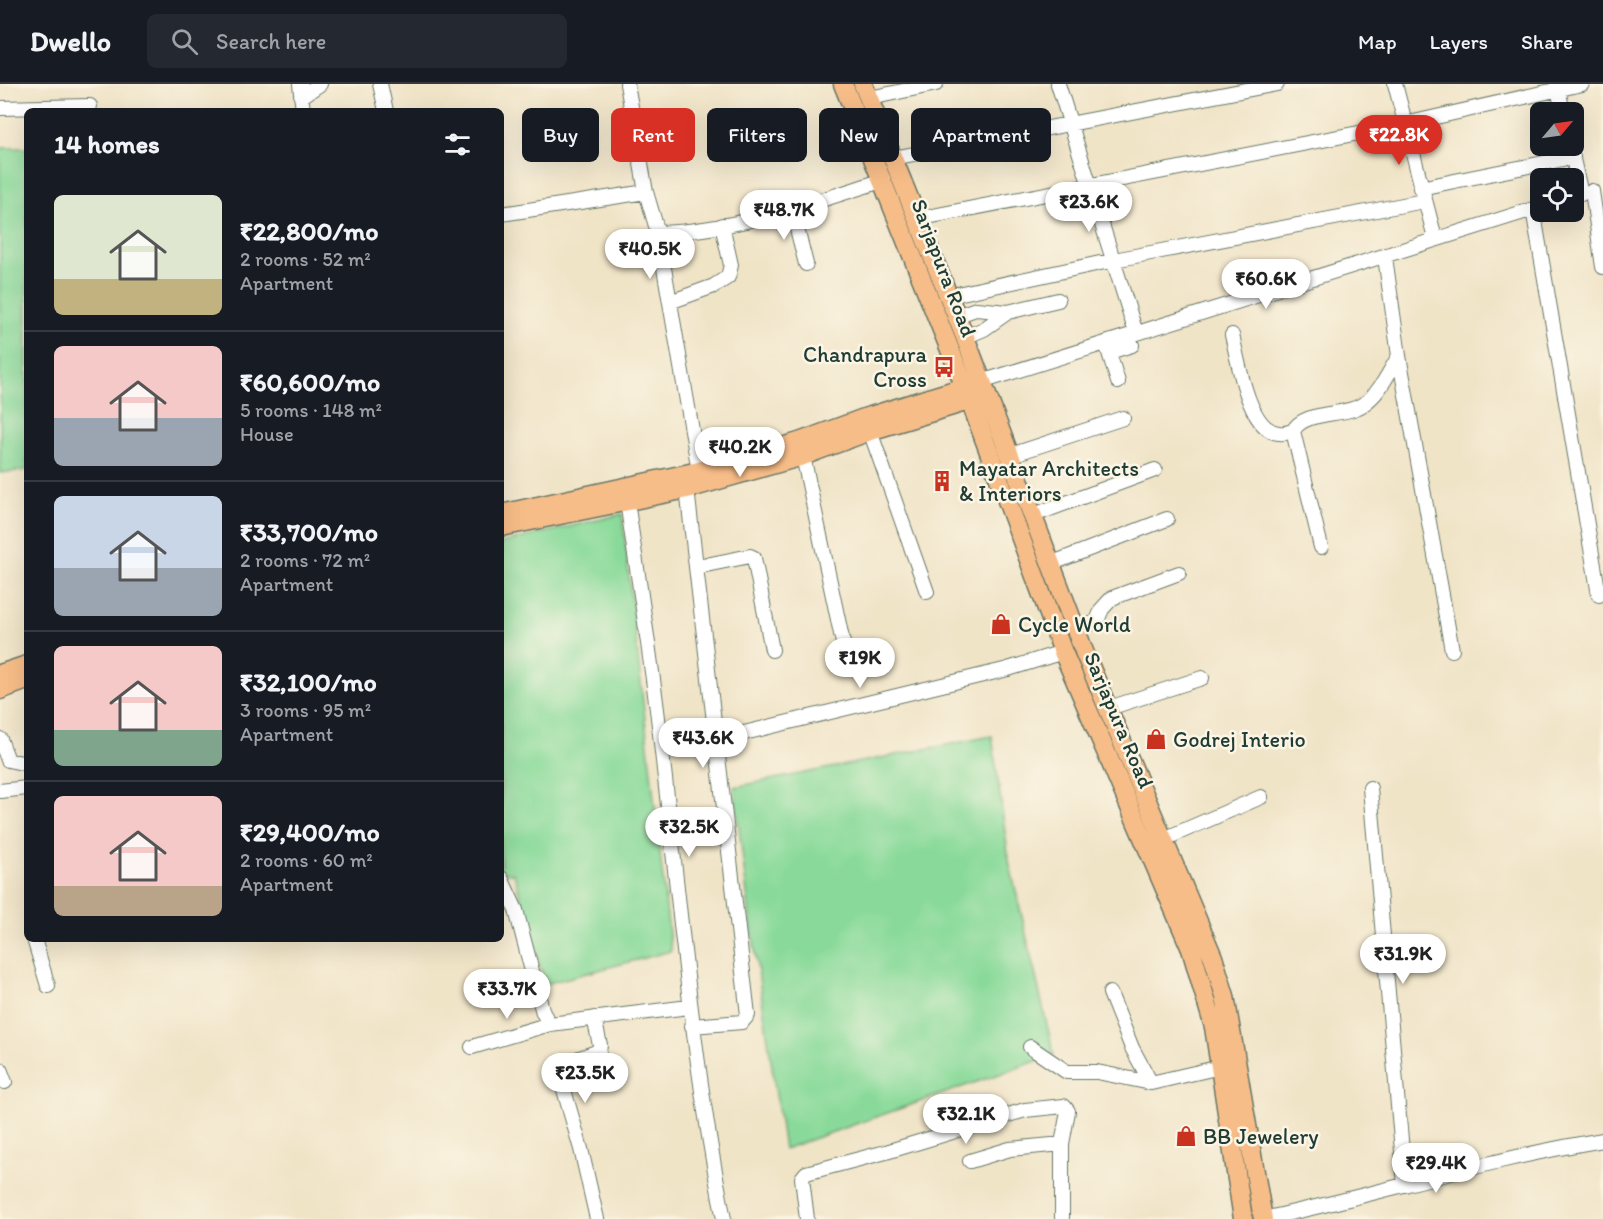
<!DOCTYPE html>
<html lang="en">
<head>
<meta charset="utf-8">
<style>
	:root { --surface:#171b24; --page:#242831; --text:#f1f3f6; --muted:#9ea1a6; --line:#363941; --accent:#d93025 }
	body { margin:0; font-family:Itim,sans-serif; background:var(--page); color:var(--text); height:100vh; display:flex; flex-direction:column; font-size:22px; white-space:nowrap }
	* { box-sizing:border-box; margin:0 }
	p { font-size:20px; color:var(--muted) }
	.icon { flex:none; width:33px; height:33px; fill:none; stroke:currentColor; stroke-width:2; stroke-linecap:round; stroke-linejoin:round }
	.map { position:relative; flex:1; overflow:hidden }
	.sheet { position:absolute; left:24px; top:24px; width:480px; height:834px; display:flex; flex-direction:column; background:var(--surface); border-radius:9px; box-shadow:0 6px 24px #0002 }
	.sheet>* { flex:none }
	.hud { position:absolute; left:522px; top:24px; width:570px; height:54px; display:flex; gap:12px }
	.needle { width:39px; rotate:61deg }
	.tools { position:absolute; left:1530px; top:18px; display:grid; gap:12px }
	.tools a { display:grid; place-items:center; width:54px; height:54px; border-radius:9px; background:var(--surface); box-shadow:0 6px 24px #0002; font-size:30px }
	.price { position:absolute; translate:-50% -51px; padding:0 14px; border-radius:21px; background:#fff; color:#222; font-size:20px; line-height:39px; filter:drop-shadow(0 2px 3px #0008) }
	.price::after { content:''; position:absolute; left:50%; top:36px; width:18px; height:14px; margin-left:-9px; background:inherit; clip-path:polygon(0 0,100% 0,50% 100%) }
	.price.current { background:var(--accent); color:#fff }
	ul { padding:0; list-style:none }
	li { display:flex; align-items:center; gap:18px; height:150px; padding:0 30px }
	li+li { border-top:2px solid var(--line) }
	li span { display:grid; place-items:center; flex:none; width:168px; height:120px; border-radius:9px; color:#555 }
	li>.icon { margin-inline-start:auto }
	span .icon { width:72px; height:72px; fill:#fffc; stroke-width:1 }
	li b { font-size:26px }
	h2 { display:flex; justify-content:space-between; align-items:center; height:72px; padding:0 30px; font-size:26px }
	.tag { padding:0 21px; border-radius:9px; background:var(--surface); box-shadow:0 6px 24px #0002; font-size:21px; line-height:54px }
	.tag.current { background:var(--accent); color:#fff }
	header { display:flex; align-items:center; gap:36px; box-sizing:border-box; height:84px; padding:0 30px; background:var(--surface); border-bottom:2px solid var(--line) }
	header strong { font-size:28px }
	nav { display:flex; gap:33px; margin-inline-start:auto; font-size:21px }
	.search { width:420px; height:54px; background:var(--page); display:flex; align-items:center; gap:15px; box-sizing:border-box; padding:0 21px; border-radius:9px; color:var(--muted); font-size:22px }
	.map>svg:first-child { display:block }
	.green { fill:#89da9a; stroke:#548c67; stroke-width:1.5 }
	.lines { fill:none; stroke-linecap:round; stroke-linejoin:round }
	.minor-casing { stroke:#687767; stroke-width:16 }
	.major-casing { stroke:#687767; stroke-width:21 }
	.minor { stroke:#fff; stroke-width:14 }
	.major { stroke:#f7bd88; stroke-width:18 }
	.labels { text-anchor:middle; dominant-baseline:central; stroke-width:5; stroke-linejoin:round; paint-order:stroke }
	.street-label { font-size:22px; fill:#1f3d34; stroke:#fcf5e5 }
	.poi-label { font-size:22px; fill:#1f3d34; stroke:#fcf5e5; text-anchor:start }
</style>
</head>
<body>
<header>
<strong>Dwello</strong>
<div class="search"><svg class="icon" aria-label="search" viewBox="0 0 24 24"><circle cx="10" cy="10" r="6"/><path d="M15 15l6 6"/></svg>Search here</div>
<nav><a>Map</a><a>Layers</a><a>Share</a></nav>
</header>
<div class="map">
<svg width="1603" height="1135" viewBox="0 0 1603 1135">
	<rect width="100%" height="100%" fill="#fcf5e5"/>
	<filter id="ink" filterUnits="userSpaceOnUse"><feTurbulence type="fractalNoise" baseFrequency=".0167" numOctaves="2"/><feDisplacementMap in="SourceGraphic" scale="12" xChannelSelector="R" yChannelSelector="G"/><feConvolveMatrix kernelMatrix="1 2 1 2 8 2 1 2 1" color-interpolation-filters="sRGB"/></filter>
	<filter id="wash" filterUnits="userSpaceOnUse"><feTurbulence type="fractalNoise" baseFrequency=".008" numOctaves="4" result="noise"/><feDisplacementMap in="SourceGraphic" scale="24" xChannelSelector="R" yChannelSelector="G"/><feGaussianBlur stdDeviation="1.35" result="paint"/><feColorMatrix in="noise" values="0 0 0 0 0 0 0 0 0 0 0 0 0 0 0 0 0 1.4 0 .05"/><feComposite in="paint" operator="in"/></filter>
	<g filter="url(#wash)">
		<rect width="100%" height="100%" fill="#f0e4c7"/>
		<path class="green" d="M 0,64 L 27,64 L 27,386 L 0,389 Z
			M 622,430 L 671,867 L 545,900 L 514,790 L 501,787 L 501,459 Z
			M 992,652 L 1009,777 L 1054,971 L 784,1065 L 749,826 L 734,703 Z"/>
	</g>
	<g filter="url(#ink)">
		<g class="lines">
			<defs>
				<path id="minor" d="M 300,0 L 303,27
					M 380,0 L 386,27
					M 627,0 L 646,108 L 658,149 L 699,387
					M 1058,0 L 1136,249
					M 1395,0 L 1435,154
					M 1557,0 L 1563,28
					M 301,13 L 320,0
					M 870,14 L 936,0
					M 0,24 L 90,22
					M 1570,62 L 1581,110
					M 893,74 L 1277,0
					M 1420,104 L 1573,73
					M 1592,107 L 1603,183
					M 792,125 L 806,180
					M 1533,125 L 1599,511
					M 501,130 L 646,108
					M 917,135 L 1405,40 L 1582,0
					M 658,149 C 735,147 811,119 884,96
					M 1385,173 L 1399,272 L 1452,566
					M 948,212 L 1114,176 L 1424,117
					M 670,218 L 714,202 L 728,193 L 731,181 L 722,141
					M 956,232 L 976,225 L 1008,228
					M 1232,251 C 1238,275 1248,347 1279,349 C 1283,350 1289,348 1293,347
					M 965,253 L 984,245 L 1008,228 L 1058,216
					M 1106,259 L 1118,298
					M 1109,268 L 1132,261
					M 981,298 L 1540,123
					M 870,347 L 927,508
					M 803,372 L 843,559
					M 1008,372 L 1123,334
					M 687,405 L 748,931 L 742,938 L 692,942
					M 627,417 C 639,500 653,584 662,668 C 680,824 693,981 724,1135
					M 1031,432 L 1155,386
					M 1321,463 L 1293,347 C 1304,326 1343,333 1362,321 C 1380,310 1388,289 1399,272
					M 1050,480 L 1167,435
					M 696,483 L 750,472 L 754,474 L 772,566
					M 1076,547 L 1097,537 L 1102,525 L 1112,514 L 1179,489
					M 1109,624 L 1202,594
					M 0,655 L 8,676 L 27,680
					M 662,665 L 715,656 L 1008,585 L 1063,568
					M 1370,704 L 1405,1101
					M 0,707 L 27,704
					M 1164,755 L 1261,713
					M 501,794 L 516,826 L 543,929 L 550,940 L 689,923
					M 34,855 L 48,902
					M 1110,909 L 1132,964 L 1151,999 L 1229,981
					M 594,934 L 600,961 L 599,967 L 568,978 L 564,982 L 560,992 L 581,1065 L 597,1135
					M 472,963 L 550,940
					M 1030,963 L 1067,988 L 1097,988 L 1151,999
					M 0,985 L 5,998
					M 970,1077 L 1010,1065 L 1062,1060
					M 807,1135 L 802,1094 L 806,1089 L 886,1068 L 1025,1026 L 1064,1022 L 1068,1027 L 1062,1060 L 1062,1135
					M 1263,1135 C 1377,1111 1488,1075 1603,1056"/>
				<path id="major" d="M 843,0 L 965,303 L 1063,568 L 1191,865 L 1214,943 L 1243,1135
					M 863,0 L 965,253 L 1085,570 L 1213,873 L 1225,912 L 1263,1135
					M 501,430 L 699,387 L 799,358 L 864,334 L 977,299
					M 501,443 L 687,405 L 803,372 L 870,347 L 979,314
					M 0,590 L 27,581
					M 0,606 L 27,596"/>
			</defs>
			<use href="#minor" class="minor-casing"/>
			<use href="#major" class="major-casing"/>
			<use href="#minor" class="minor"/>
			<use href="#major" class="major"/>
		</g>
	</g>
	<defs>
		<symbol id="bus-bare" viewBox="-9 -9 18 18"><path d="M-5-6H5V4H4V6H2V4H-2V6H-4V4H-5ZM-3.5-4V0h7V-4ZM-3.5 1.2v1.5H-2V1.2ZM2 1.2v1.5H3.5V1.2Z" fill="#c8321e" stroke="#fcf5e5" stroke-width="2.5" paint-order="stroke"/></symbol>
		<symbol id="building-bare" viewBox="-9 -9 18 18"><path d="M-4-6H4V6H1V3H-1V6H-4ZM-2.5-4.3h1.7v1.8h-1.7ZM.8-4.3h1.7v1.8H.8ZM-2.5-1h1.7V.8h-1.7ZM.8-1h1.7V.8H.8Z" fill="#c8321e" stroke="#fcf5e5" stroke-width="2.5" paint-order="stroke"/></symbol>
		<symbol id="shop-bare" viewBox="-9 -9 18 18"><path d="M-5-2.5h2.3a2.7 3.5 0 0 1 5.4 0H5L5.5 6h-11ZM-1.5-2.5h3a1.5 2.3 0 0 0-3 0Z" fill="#c8321e" stroke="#fcf5e5" stroke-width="2.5" paint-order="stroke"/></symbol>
	</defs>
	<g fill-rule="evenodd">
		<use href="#bus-bare" x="929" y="268" width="30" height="30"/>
		<use href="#building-bare" x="927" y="382" width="30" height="30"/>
		<use href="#shop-bare" x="986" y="525" width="30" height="30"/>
		<use href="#shop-bare" x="1141" y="640" width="30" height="30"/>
		<use href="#shop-bare" x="1171" y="1037" width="30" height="30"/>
	</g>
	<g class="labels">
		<g class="street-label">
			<text transform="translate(944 184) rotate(69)">Sarjapura Road</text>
			<text transform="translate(1119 636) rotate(67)">Sarjapura Road</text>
		</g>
		<g class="poi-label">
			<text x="927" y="270" text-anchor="end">Chandrapura<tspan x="927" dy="25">Cross</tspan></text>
			<text x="959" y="384">Mayatar Architects<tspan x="959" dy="25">&amp; Interiors</tspan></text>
			<text x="1018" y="540">Cycle World</text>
			<text x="1173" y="655">Godrej Interio</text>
			<text x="1203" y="1052">BB Jewelery</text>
		</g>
	</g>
</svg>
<div class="tools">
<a><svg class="needle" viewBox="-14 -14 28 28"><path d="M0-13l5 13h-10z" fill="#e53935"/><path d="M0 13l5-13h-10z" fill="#9ea1a6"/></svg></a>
<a><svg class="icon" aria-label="locate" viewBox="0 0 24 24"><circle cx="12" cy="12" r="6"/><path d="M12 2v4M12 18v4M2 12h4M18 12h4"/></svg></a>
</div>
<b class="price current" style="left:1399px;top:82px">₹22.8K</b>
<b class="price" style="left:1089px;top:149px">₹23.6K</b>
<b class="price" style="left:784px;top:157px">₹48.7K</b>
<b class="price" style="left:650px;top:196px">₹40.5K</b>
<b class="price" style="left:1266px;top:226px">₹60.6K</b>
<b class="price" style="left:740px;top:394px">₹40.2K</b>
<b class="price" style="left:860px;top:605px">₹19K</b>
<b class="price" style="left:703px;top:685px">₹43.6K</b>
<b class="price" style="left:689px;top:774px">₹32.5K</b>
<b class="price" style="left:1403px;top:901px">₹31.9K</b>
<b class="price" style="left:507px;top:936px">₹33.7K</b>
<b class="price" style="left:585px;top:1020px">₹23.5K</b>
<b class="price" style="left:966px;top:1061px">₹32.1K</b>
<b class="price" style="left:1436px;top:1110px">₹29.4K</b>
<div class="hud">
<a class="tag">Buy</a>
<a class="tag current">Rent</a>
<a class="tag">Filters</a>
<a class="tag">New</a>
<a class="tag">Apartment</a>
</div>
<section class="sheet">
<h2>14 homes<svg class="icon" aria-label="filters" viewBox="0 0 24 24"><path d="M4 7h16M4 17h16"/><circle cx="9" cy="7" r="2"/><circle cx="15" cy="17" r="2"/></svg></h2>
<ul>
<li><span style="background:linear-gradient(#dfe7d0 70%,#c2b280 0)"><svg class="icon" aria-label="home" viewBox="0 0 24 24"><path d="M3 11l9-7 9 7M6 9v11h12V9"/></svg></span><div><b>₹22,800/mo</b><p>2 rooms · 52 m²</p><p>Apartment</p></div></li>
<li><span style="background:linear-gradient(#f6c9c9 60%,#9aa5b1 0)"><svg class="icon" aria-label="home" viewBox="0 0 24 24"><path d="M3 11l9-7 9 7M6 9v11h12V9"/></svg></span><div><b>₹60,600/mo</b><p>5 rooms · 148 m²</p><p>House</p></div></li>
<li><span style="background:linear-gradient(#c9d6e8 60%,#9aa5b1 0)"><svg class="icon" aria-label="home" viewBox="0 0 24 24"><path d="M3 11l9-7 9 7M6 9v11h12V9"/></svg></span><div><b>₹33,700/mo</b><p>2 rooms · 72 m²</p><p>Apartment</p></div></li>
<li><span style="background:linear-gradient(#f6c9c9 70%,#7fa58c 0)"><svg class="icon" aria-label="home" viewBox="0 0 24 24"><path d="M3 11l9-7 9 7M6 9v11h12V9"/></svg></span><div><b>₹32,100/mo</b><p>3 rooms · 95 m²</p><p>Apartment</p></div></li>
<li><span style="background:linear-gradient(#f6c9c9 75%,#b9a48a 0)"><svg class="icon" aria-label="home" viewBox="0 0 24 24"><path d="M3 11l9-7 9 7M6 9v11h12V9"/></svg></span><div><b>₹29,400/mo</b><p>2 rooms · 60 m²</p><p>Apartment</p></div></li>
</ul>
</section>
</div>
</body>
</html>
